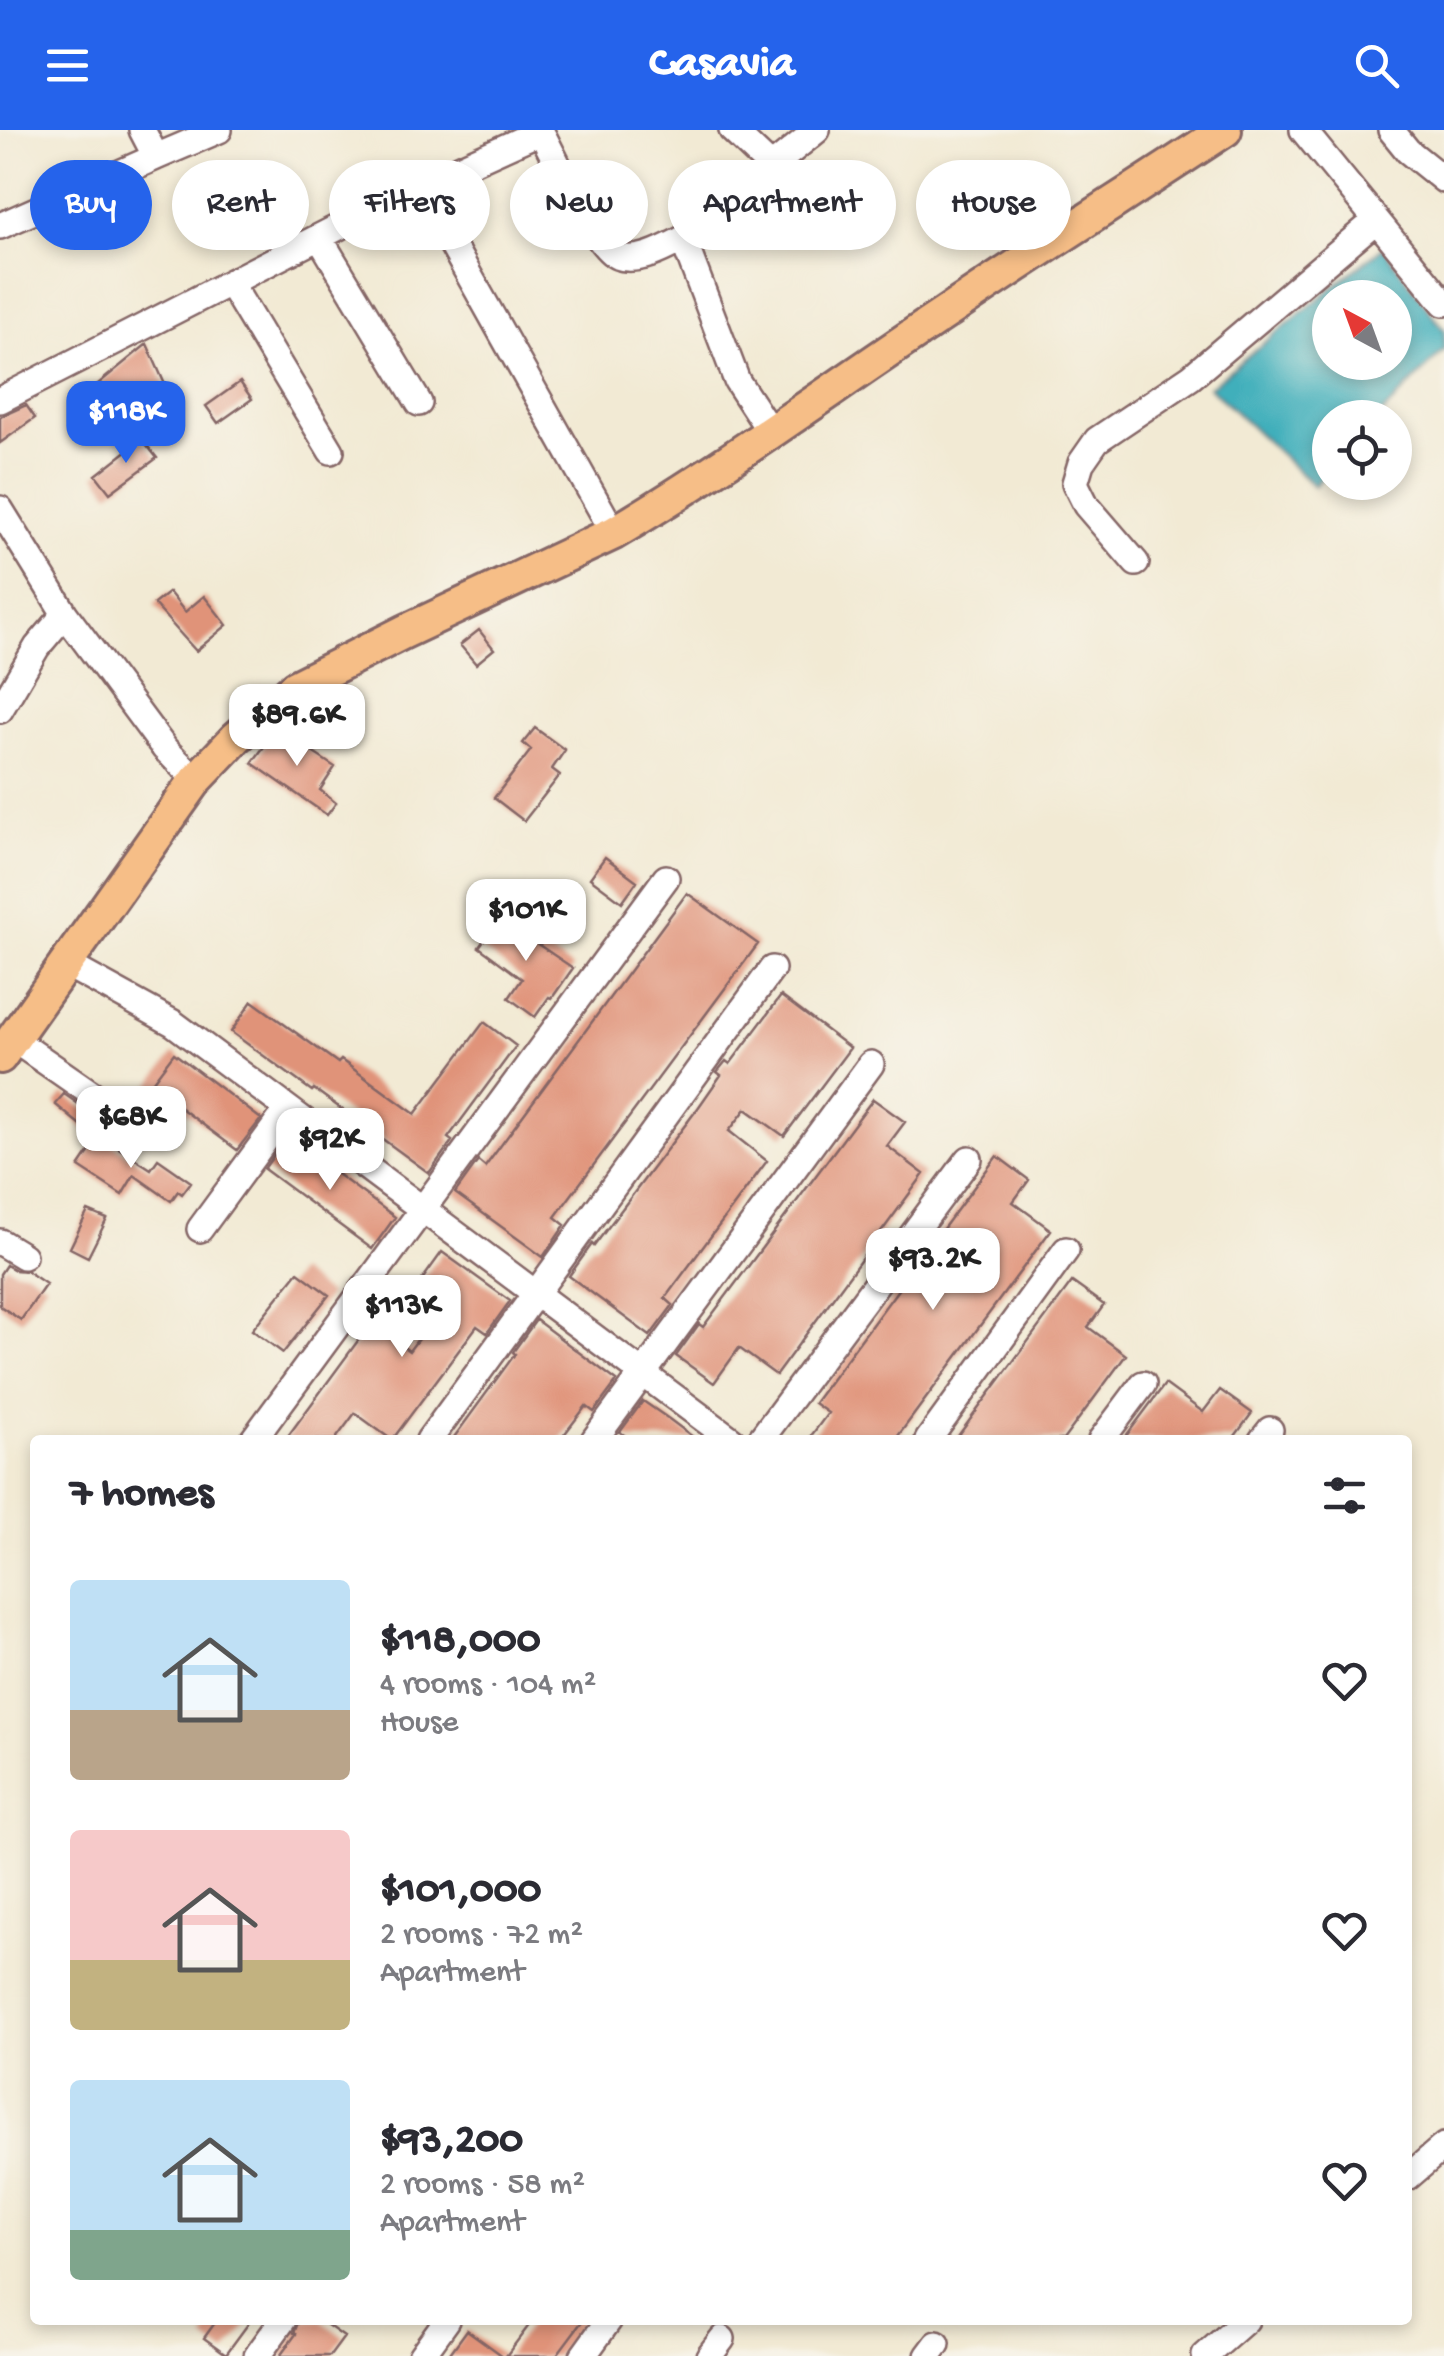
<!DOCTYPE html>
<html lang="en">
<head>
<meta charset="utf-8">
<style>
	:root { --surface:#fff; --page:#f2f2f3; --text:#2b2b33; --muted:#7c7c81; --accent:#2563eb }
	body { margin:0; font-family:"Gochi Hand",sans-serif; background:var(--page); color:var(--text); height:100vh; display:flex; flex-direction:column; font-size:38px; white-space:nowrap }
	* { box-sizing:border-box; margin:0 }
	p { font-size:32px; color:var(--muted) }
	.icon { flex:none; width:55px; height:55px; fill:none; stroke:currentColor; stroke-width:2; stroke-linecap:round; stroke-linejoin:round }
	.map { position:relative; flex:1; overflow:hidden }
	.drawer { position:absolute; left:30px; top:1305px; width:1382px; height:890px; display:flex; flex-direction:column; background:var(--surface); border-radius:10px; box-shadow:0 5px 15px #0003 }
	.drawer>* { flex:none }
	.top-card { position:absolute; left:30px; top:30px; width:1385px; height:90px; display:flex; gap:20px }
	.needle { width:65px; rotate:319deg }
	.fabs { position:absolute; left:1312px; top:150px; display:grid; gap:20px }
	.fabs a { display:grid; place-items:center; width:100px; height:100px; border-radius:50%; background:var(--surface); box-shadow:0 5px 15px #0003; font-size:50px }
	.price { position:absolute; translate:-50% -85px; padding:0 22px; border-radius:20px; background:#fff; color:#222; font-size:32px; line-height:65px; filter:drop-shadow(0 2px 5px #0008) }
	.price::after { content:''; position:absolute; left:50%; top:60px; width:30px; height:22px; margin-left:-15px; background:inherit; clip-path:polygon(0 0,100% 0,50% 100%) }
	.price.on { background:var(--accent); color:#fff }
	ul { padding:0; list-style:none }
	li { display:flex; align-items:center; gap:30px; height:250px; padding:0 40px }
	li span { display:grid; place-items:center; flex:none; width:280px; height:200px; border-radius:10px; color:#555 }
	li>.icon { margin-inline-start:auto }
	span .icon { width:120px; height:120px; fill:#fffc; stroke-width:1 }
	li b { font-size:42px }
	h2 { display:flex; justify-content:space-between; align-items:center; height:120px; padding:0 40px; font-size:42px }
	.chip { padding:0 35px; border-radius:45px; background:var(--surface); box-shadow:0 5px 15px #0003; font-size:35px; line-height:90px }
	.chip.on { background:var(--accent); color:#fff }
	header { display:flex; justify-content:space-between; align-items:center; height:130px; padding:0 40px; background:var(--accent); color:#fff; font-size:45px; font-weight:800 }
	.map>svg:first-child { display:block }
	.water { fill:#40afbb; stroke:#456773; stroke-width:2.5; fill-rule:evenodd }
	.building { fill:#e09379 }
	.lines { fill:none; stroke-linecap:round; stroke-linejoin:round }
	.minor-casing { stroke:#856666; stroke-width:30 }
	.major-casing { stroke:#856666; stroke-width:38 }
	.minor { stroke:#fff; stroke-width:25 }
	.major { stroke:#f6be87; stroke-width:32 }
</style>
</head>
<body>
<header><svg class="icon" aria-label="menu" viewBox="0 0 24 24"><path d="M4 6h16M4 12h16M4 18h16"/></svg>Casavia<svg class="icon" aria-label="search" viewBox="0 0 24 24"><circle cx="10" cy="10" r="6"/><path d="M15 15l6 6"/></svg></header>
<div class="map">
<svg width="1444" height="2226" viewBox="0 0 1444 2226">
	<rect width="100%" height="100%" fill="#f7f3e8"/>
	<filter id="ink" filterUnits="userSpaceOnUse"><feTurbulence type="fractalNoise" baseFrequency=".01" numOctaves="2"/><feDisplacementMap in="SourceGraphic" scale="20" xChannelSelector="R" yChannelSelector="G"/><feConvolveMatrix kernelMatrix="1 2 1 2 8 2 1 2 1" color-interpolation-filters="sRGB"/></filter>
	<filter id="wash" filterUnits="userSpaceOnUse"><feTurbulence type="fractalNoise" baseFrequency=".0048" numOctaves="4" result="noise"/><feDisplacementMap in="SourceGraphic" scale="40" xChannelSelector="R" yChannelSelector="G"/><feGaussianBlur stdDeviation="2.25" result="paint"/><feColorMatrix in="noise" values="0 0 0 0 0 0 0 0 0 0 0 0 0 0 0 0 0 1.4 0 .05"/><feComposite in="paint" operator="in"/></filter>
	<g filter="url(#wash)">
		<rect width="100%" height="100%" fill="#f2ead4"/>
		<path class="water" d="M 1383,117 L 1444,200 L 1444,220 L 1379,287 L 1330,288 L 1330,339 L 1314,356 L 1209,257 ZM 1330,168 L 1395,168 L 1395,232 L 1330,232 Z"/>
		<g id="blocks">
			<path class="building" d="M 147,214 L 175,277 L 126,300 L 115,275 L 98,254 Z
				M 240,252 L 252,269 L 218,293 L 206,276 Z
				M 26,275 L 35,288 L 0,313 L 0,287 Z
				M 142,309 L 157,328 L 110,363 L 96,345 Z
				M 169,462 L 185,482 L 204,466 L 227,495 L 196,521 L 154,474 Z
				M 479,500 L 494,519 L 476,534 L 460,515 Z
				M 535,598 L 565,620 L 552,639 L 560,645 L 524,691 L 494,668 L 531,620 L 523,613 Z
				M 277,599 L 335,637 L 320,660 L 336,673 L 327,685 L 252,633 Z
				M 605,727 L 637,751 L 622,772 L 590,748 Z
				M 687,763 L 758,814 L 555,1087 L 565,1095 L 543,1127 L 455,1063 L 478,1031 L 485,1037 Z
				M 503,784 L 511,791 L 514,786 L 527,795 L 524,799 L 533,805 L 530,809 L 573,838 L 552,868 L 549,867 L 535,887 L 509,868 L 522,849 L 479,817 Z
				M 781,866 L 850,918 L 784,1006 L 746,979 L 729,1001 L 767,1031 L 665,1168 L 673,1175 L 650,1206 L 569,1146 L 592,1114 L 594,1116 L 698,978 L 721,945 L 717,942 L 726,931 L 730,934 Z
				M 252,871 L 338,933 L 341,930 L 415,984 L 484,892 L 516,916 L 448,1008 L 452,1011 L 429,1043 L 314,959 L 312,961 L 231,902 Z
				M 174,923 L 261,989 L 237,1020 L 150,955 Z
				M 64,964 L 97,987 L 86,1000 L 55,974 Z
				M 873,969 L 905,992 L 887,1016 L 924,1044 L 776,1245 L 739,1218 L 714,1253 L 676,1226 L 699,1194 L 703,1197 Z
				M 100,1006 L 151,1039 L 158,1029 L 191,1052 L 182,1064 L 178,1061 L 171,1071 L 134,1045 L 122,1065 L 79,1037 Z
				M 287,1007 L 395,1087 L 372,1119 L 264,1039 Z
				M 997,1026 L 1029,1050 L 1013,1072 L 1051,1100 L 895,1310 L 808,1310 L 828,1283 L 814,1273 Z
				M 88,1081 L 107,1089 L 88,1127 L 70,1118 Z
				M 442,1122 L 510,1171 L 487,1203 L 477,1196 L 392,1310 L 355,1283 L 335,1310 L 285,1310 L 371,1193 L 409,1221 L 445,1173 L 419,1154 Z
				M 6,1135 L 15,1140 L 27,1141 L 46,1154 L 21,1190 L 0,1176 L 0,1144 Z
				M 298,1142 L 329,1165 L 283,1223 L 252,1200 Z
				M 1072,1152 L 1104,1175 L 1088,1197 L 1126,1225 L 1092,1271 L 1063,1310 L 955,1310 Z
				M 536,1190 L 617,1251 L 594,1282 L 586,1276 L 560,1310 L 452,1310 L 515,1224 L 513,1222 Z
				M 1165,1254 L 1203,1282 L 1220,1260 L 1252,1283 L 1232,1310 L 1123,1310 Z
				M 643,1271 L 669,1289 L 697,1310 L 631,1310 L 620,1302 Z
				M 217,2190 L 251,2190 L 226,2224 L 204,2208 Z
				M 299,2190 L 320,2190 L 344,2207 L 330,2226 L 280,2226 L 296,2204 L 294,2203 Z
				M 533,2190 L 583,2190 L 556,2226 L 506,2226 Z
				M 467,2200 L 503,2226 L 448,2226 Z"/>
		</g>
	</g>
	<g filter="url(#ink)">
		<use href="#blocks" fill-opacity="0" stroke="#856666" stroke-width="2.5"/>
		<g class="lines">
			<defs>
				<path id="minor" d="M 540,0 C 554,25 594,117 617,126 C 638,134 666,118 683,109 L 737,251 L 771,303
					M 732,0 L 771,37
					M 1303,0 L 1444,173
					M 1391,0 L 1408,21 L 1444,50
					M 156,27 L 219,0
					M 419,56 L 614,403
					M 0,96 L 156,27 L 142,0
					M 319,107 L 419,273
					M 683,109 L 817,0
					M 230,153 L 331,321
					M 0,270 L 419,56 L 541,1
					M 0,379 L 65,484 L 165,619 L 196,650
					M 1136,433 L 1086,375 L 1075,353 L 1081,333 L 1097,310 L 1191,247 L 1375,91
					M 0,580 L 37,517 L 65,484
					M 66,834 L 173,893 L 732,1310
					M 13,909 L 108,975
					M 200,1099 L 288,979
					M 0,1112 L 23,1126
					M 253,1310 L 666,748
					M 429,1310 L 772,839
					M 594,1310 L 871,934
					M 760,1310 L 969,1029
					M 928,1310 L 1066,1120
					M 1101,1310 L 1143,1254
					M 1262,1310 L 1270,1300
					M 1408,2047 L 1444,2016
					M 257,2226 L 283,2190
					M 421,2226 L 447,2190
					M 583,2226 L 609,2190
					M 709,2226 L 722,2209
					M 928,2226 L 937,2214
					M 1205,2226 L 1246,2190"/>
				<path id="major" d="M 0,927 L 196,650 L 236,608 L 295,557 L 404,502 L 614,403 C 727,336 834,257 944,184 C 1037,121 1131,62 1225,0"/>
			</defs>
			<use href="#minor" class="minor-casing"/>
			<use href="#major" class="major-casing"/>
			<use href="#minor" class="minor"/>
			<use href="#major" class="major"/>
		</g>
	</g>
</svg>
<div class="fabs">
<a><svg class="needle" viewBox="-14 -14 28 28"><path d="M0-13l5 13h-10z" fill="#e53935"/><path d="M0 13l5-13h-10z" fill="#7c7c81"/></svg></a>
<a><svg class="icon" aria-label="locate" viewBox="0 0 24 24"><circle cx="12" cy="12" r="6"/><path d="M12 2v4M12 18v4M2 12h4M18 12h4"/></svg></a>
</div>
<b class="price on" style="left:126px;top:336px">$118K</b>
<b class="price" style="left:297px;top:639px">$89.6K</b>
<b class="price" style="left:526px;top:834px">$101K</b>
<b class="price" style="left:131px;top:1041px">$68K</b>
<b class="price" style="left:330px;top:1063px">$92K</b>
<b class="price" style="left:933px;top:1183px">$93.2K</b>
<b class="price" style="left:402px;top:1230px">$113K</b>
<div class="top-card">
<a class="chip on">Buy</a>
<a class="chip">Rent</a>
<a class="chip">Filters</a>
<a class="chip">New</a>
<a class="chip">Apartment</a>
<a class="chip">House</a>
</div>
<section class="drawer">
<h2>7 homes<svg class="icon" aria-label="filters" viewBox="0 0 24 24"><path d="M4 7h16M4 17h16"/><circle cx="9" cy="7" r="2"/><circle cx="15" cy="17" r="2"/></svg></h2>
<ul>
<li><span style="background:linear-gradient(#bfe0f5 65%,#b9a48a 0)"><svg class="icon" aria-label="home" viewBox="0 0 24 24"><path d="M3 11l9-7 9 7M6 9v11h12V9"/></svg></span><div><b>$118,000</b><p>4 rooms · 104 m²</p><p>House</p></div><svg class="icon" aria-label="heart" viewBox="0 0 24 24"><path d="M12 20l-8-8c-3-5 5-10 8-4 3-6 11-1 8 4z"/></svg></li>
<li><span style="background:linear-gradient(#f6c9c9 65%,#c2b280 0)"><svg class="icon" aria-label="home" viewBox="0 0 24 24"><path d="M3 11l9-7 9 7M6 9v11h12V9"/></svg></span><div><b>$101,000</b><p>2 rooms · 72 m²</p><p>Apartment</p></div><svg class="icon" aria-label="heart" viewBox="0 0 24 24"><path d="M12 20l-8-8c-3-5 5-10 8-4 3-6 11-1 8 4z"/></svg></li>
<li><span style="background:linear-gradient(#bfe0f5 75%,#7fa58c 0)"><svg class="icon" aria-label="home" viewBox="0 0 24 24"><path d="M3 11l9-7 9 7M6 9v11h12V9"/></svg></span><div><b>$93,200</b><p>2 rooms · 58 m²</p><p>Apartment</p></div><svg class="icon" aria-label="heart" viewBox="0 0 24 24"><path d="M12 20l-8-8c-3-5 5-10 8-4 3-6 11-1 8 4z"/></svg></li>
</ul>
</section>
</div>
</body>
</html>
